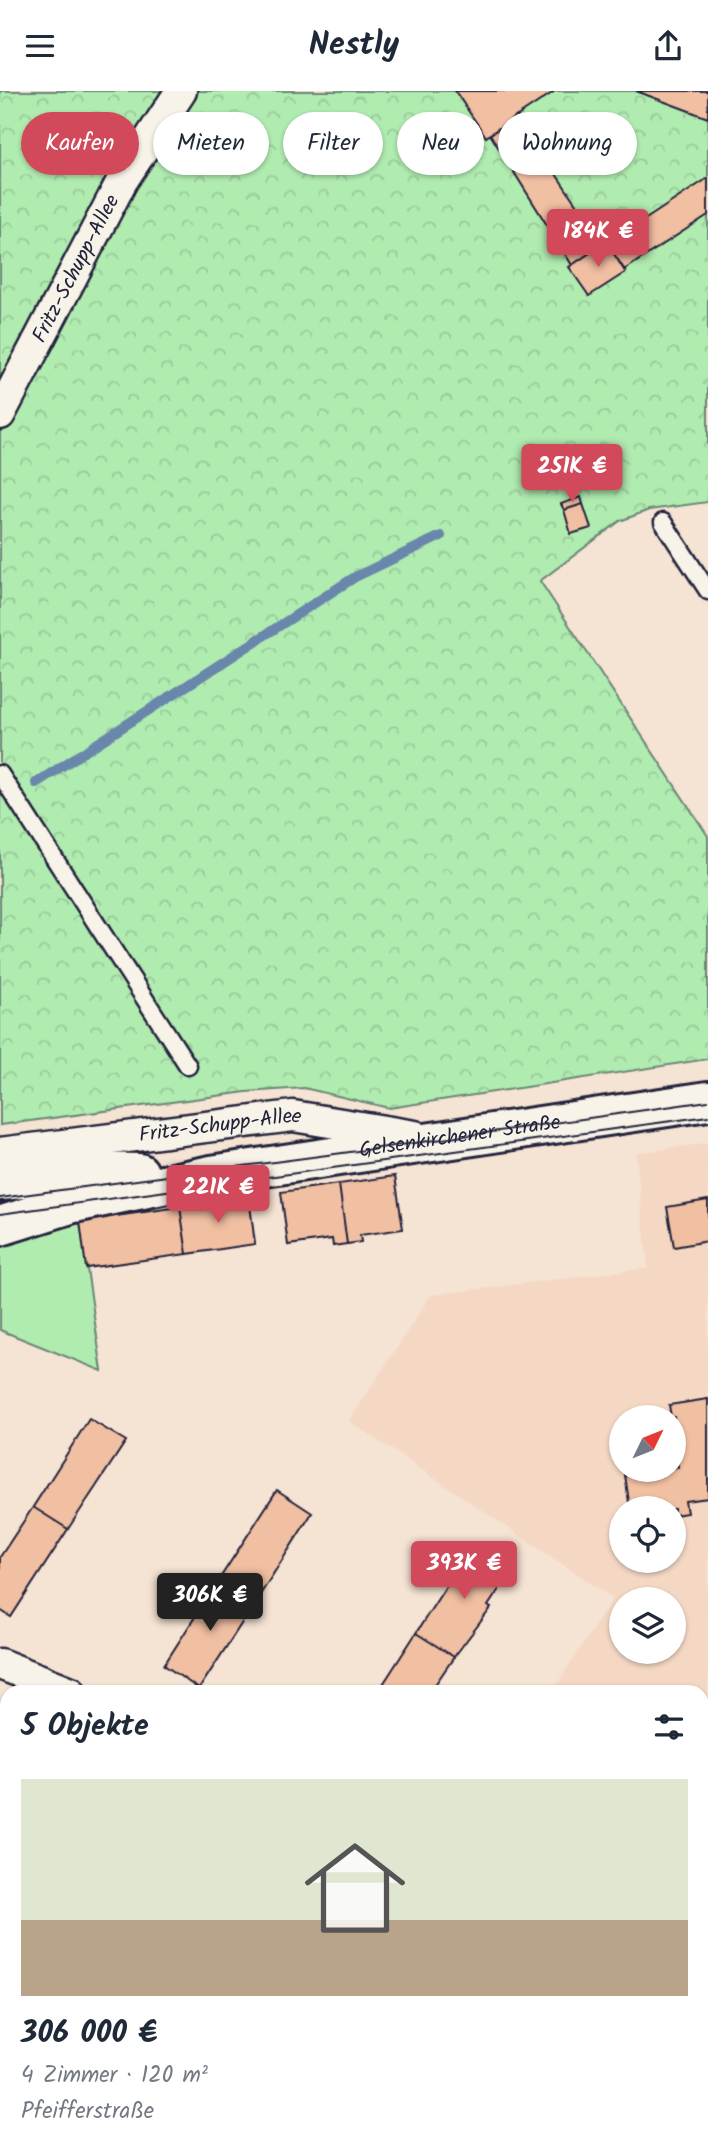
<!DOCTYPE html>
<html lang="de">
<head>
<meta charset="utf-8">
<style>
	:root { --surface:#fff; --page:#f6f6f7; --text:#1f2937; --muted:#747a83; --accent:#d1495b }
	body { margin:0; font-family:Kalam,sans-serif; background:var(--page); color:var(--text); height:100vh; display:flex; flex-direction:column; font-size:26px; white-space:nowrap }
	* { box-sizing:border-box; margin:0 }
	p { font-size:23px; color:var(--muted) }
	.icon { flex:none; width:38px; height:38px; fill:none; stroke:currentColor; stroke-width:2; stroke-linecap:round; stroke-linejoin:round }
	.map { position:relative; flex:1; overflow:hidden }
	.side { position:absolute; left:0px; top:1594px; width:709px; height:471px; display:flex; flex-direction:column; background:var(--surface); border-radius:21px 21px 0 0; box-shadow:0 2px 5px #0004 }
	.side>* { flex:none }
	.hud { position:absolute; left:21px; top:21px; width:667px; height:63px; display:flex; gap:14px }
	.needle { width:46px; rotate:47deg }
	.buttons { position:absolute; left:609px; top:1314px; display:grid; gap:14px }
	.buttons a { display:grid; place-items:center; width:77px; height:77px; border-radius:50%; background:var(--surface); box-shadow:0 2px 5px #0004; font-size:35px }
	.price { position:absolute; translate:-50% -60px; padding:0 16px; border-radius:7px; background:var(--accent); color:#fff; font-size:23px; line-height:46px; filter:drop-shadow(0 2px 4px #0008) }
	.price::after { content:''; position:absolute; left:50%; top:42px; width:21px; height:16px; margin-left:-10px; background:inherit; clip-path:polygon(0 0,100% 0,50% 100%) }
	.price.on { background:#222; color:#fff }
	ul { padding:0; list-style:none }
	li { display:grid; align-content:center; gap:14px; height:371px; padding:0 21px }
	li span { display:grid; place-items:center; height:217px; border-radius:0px; color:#555 }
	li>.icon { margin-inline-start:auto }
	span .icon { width:126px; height:126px; fill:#fffc; stroke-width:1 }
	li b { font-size:30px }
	h2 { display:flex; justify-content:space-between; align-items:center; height:84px; padding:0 21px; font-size:30px }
	.tag { padding:0 24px; border-radius:32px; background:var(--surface); box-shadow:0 2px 5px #0004; font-size:24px; line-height:63px }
	.tag.on { background:var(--accent); color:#fff }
	header { display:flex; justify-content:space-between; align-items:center; height:91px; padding:0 21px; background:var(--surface); font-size:32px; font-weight:700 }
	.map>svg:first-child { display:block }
	.built { fill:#f4d8c4; fill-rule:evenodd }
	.green { fill:#b0ebb0; stroke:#698676; stroke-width:2 }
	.forest { fill:url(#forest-firs); stroke:#698676; stroke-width:2 }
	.park { fill:url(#park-crowns); stroke:#698676; stroke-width:2 }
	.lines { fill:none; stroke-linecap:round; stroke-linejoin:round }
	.stream { stroke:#6987ab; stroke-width:10 }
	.building { fill:#f1bfa2; stroke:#22223b; stroke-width:2 }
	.lane-casing { stroke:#22223b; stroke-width:21 }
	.street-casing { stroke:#22223b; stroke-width:35 }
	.secondary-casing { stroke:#22223b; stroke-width:44 }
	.lane { stroke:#f7f3e8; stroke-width:16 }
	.street { stroke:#f7f3e8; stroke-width:30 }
	.secondary { stroke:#f7f3e8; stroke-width:38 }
	.tram { stroke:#22223b; stroke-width:2 }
	.labels { text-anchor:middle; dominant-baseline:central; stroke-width:5; stroke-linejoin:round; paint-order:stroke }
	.street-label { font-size:21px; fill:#22223b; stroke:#f7f3e8 }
</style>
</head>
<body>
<header><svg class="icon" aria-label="menu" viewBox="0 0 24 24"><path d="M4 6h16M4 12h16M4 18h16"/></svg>Nestly<svg class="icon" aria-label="share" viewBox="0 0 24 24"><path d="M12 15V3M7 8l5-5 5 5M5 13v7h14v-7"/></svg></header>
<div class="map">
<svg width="708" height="2064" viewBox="0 0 708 2064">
	<defs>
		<pattern id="forest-firs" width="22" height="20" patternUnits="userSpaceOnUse" patternTransform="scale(1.75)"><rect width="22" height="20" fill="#b0ebb0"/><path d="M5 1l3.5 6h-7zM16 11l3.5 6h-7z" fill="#97c998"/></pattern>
		<pattern id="park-crowns" width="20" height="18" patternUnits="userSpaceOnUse" patternTransform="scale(1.75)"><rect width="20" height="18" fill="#b0ebb0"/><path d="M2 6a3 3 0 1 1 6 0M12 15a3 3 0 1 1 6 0" fill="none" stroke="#97c998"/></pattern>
	</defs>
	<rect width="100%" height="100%" fill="#f5e3d3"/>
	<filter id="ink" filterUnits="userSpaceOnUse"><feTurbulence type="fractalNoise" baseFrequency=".0143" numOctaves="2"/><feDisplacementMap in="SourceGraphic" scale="14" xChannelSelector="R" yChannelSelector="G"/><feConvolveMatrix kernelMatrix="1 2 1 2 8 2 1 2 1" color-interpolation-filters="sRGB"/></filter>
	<g filter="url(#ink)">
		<path class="built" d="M 708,1052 L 708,1772 L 702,1770 L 702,1601 L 552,1601 L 613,1507 L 349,1330 L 431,1204 L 648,1177 L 636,1062 ZM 621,1326 L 674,1326 L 674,1379 L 621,1379 ZM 621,1418 L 674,1418 L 674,1470 L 621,1470 ZM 621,1508 L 674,1508 L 674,1561 L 621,1561 Z"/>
		<path class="green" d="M 80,1130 L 102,1280 L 0,1239 L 0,1157 L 39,1139 Z"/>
		<path class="forest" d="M 0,1813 L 7,1816 L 7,2058 L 340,2058 L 355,2064 L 0,2064 Z"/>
		<path class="park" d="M 0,0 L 708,0 L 708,411 L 649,419 L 620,430 L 540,490 L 708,745 L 708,968 L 389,1017 L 304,997 L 246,1001 L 0,1034 Z"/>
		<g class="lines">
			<path class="stream" d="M 36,692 L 355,486 L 441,445"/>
		</g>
		<path class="building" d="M 455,0 L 555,0 L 486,46 Z
			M 636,0 L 708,0 L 708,27 Z
			M 517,25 L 603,153 L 572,174 L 490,43 Z
			M 708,87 L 708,124 L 624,179 L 608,153 Z
			M 606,151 L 626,181 L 589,205 L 569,176 Z
			M 581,406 L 583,413 L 564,419 L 561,413 Z
			M 583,413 L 591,437 L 571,443 L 564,419 Z
			M 395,1085 L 403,1138 L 360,1144 L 361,1151 L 347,1153 L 339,1093 Z
			M 339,1093 L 347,1153 L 333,1155 L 332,1148 L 288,1154 L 281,1101 Z
			M 249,1106 L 255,1153 L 187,1163 L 180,1116 Z
			M 708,1109 L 708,1150 L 674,1156 L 667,1116 Z
			M 180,1116 L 187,1163 L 86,1177 L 80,1130 Z
			M 708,1308 L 708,1407 L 685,1410 L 687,1422 L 674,1424 L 674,1418 L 630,1418 L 625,1384 L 678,1377 L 674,1326 L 671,1326 L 669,1314 Z
			M 89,1328 L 126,1350 L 68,1438 L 33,1416 Z
			M 277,1399 L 312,1422 L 256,1510 L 220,1487 Z
			M 33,1416 L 68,1438 L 11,1526 L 0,1519 L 0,1466 Z
			M 473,1453 L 512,1479 L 488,1515 L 491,1517 L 454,1566 L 416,1542 Z
			M 220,1487 L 256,1510 L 199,1598 L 164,1574 Z
			M 416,1542 L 454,1566 L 430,1601 L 378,1601 Z
			M 0,1649 L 7,1652 L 7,1704 L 0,1700 Z
			M 542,2058 L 642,2058 L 640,2064 L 557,2064 Z
			M 642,2058 L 666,2058 L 681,2064 L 640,2064 Z"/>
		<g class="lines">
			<defs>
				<path id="lane" d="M 663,431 L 708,500
					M 0,683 L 188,975
					M 702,1996 L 708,1990"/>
				<g id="street">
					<path id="s1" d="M 0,323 L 122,90 L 181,0"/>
					<path id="s2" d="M 0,1062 L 293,1025 L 415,1045"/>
					<path d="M 0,1573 L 71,1601"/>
					<path d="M 702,1794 L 708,1797"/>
				</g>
				<path id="secondary" d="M 0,1090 L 91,1081 L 139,1082
					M 0,1135 L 70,1113 L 211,1084 L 708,1010"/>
			</defs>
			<use href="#lane" class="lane-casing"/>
			<use href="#street" class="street-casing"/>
			<use href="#secondary" class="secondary-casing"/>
			<use href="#lane" class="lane"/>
			<use href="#street" class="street"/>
			<use href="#secondary" class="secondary"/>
			<g class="tram">
				<path id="s3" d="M 0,1107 L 365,1059 L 708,1010"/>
				<path d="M 0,1123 L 708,1025"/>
			</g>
		</g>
	</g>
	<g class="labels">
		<g class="street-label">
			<text stroke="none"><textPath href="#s1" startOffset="164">Fritz-Schupp-Allee</textPath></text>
			<text stroke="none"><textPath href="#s2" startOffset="222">Fritz-Schupp-Allee</textPath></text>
			<text stroke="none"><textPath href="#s3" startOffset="464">Gelsenkirchener Straße</textPath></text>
		</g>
	</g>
</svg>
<div class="buttons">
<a><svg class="needle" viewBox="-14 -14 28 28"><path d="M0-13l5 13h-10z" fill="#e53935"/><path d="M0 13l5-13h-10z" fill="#747a83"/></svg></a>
<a><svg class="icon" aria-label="locate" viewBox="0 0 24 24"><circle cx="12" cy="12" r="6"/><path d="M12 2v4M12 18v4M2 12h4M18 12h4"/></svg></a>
<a><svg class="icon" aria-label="layers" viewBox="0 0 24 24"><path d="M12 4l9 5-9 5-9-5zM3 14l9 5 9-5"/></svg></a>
</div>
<b class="price" style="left:598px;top:178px">184K €</b>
<b class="price" style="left:572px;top:413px">251K €</b>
<b class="price" style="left:218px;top:1134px">221K €</b>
<b class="price" style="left:464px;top:1510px">393K €</b>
<b class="price on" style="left:210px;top:1542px">306K €</b>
<div class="hud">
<a class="tag on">Kaufen</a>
<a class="tag">Mieten</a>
<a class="tag">Filter</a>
<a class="tag">Neu</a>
<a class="tag">Wohnung</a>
</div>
<section class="side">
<h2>5 Objekte<svg class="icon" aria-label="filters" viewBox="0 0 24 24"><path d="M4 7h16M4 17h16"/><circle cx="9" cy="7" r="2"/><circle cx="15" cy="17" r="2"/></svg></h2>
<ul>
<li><span style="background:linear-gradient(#dfe7d0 65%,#b9a48a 0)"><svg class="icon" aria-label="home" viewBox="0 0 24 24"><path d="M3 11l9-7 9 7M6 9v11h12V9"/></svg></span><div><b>306 000 €</b><p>4 Zimmer · 120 m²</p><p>Pfeifferstraße</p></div></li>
</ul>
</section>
</div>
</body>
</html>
